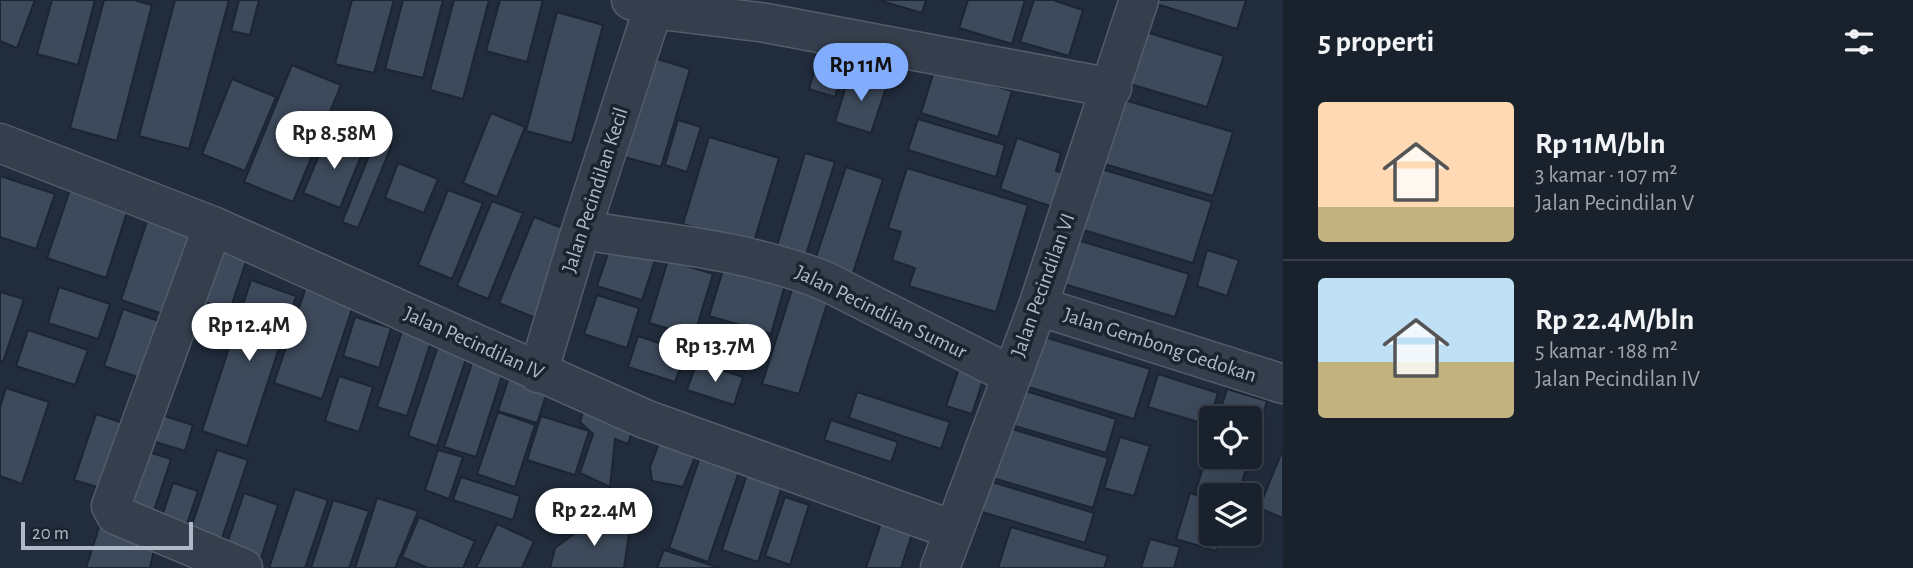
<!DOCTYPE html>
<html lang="id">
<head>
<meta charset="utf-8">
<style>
	:root { --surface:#19212d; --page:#262e39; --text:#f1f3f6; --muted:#9fa3aa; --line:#373e49; --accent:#81adfc }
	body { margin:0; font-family:"Alegreya Sans",sans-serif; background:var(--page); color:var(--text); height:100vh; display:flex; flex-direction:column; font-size:26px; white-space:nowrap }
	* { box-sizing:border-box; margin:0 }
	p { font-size:23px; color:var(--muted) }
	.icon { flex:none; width:38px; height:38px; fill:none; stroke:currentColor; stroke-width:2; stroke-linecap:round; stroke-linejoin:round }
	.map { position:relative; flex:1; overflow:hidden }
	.side { display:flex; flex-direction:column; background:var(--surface); width:630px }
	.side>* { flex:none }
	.tools { position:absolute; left:1199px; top:406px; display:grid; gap:14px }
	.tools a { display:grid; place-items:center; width:63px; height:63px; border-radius:7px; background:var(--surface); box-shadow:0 7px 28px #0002,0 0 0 2px var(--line); font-size:35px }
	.scale { position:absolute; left:21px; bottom:18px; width:172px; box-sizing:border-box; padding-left:7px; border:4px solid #b0b9c8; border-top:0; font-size:19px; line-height:24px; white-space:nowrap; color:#b0b9c8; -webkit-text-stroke:5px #1b2331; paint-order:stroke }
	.price { position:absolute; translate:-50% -60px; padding:0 16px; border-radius:24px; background:#fff; color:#222; font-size:23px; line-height:46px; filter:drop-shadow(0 2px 4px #0008) }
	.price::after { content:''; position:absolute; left:50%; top:42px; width:21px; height:16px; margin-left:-10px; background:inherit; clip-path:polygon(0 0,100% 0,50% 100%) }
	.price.selected { background:var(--accent); color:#111 }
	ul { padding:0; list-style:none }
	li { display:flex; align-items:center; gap:21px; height:175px; padding:0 35px }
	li+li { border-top:2px solid var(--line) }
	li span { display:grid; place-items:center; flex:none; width:196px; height:140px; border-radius:7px; color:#555 }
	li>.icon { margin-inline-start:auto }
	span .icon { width:84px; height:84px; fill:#fffc; stroke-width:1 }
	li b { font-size:30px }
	h2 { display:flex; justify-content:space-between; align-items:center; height:84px; padding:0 35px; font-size:30px }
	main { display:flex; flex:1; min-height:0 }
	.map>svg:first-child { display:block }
	.building { fill:#3d4a5b; stroke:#1c2533; stroke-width:2 }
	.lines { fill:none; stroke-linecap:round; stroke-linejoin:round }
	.minor-casing { stroke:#535c6a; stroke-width:41 }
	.minor { stroke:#353e4c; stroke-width:38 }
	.labels { text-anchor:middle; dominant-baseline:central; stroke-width:7; stroke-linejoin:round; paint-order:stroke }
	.street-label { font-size:21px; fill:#b0b9c8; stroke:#1b2331 }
</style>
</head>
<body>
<main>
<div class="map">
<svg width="1283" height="568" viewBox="0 0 1283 568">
	<rect width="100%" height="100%" fill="#212c3c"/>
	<path class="building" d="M 0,0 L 35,0 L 17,48 L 0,41 Z
		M 52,0 L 95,0 L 78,65 L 37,54 Z
		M 104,0 L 134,0 L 152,5 L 117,141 L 70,128 Z
		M 175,0 L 229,0 L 189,149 L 139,136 Z
		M 239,0 L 259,0 L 250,35 L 231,31 Z
		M 352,0 L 394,0 L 374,73 L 335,64 Z
		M 403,0 L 443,0 L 423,78 L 385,69 Z
		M 454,0 L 489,0 L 463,99 L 430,90 Z
		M 500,0 L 543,0 L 527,62 L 486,51 Z
		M 878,0 L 926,0 L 922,13 Z
		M 968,0 L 1025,0 L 1012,44 L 959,28 Z
		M 1034,0 L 1053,0 L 1083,10 L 1069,56 L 1020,42 Z
		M 1151,0 L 1246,0 L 1237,29 L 1150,2 Z
		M 557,12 L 603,25 L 572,143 L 526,131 Z
		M 1146,32 L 1224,56 L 1207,107 L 1130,84 Z
		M 824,38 L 851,46 L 835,97 L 809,89 Z
		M 654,58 L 690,69 L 661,167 L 624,157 Z
		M 292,65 L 341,85 L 293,202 L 244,182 Z
		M 935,68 L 1012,91 L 998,137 L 921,113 Z
		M 850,73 L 887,85 L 871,133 L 835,122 Z
		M 232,79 L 276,97 L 245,171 L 202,154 Z
		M 1121,99 L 1233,132 L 1213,196 L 1101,163 Z
		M 491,113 L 525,127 L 497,197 L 463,183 Z
		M 918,119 L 1005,145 L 996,177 L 908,150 Z
		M 678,120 L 701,127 L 687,172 L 665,165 Z
		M 328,134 L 364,149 L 340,208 L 303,193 Z
		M 709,137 L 779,158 L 753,245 L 683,224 Z
		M 1017,138 L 1061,153 L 1056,171 L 1064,174 L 1053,207 L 1000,189 Z
		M 375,141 L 391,147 L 358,228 L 342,222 Z
		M 805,153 L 835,162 L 805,258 L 776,249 Z
		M 398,163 L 438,179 L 424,213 L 385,198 Z
		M 846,167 L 883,179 L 852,276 L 814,263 Z
		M 907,168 L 1028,205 L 996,312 L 909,286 L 915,268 L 892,260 L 901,232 L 888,228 Z
		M 1098,168 L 1212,202 L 1193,263 L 1080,229 Z
		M 0,176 L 55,194 L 36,249 L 0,237 Z
		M 71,187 L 129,206 L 106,278 L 47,258 Z
		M 448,190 L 483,203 L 452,279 L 418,265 Z
		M 492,201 L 523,213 L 488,299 L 457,286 Z
		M 151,209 L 205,227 L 175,318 L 121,300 Z
		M 534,217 L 575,233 L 538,319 L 499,303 Z
		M 213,235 L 251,247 L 230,310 L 193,298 Z
		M 1071,238 L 1189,274 L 1175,317 L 1057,282 Z
		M 612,242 L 656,257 L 642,300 L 597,286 Z
		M 1207,250 L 1239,260 L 1227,296 L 1197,286 Z
		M 668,260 L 713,274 L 694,336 L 649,323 Z
		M 724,267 L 785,285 L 771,334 L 709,316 Z
		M 251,280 L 296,296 L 247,446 L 202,431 Z
		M 795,280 L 831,291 L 799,394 L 762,384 Z
		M 307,284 L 355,300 L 322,399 L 274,383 Z
		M 59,287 L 110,304 L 98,339 L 48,323 Z
		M 0,292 L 24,299 L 3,362 L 0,361 Z
		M 597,295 L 639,308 L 627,348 L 584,334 Z
		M 123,309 L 168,324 L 150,381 L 104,366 Z
		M 355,317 L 391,328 L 379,368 L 343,356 Z
		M 405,322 L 434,332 L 407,416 L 377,407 Z
		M 28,330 L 88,350 L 75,385 L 16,366 Z
		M 638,336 L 686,352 L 675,382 L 628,367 Z
		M 1041,336 L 1150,369 L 1134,419 L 1025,386 Z
		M 441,337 L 470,347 L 437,446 L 408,436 Z
		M 707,338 L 750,353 L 744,371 L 702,356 Z
		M 475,354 L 506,363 L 476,457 L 444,447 Z
		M 697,362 L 743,377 L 734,405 L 687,390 Z
		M 960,366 L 985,374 L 972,414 L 946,406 Z
		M 512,368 L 551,380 L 537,423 L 498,411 Z
		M 1158,374 L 1218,393 L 1208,425 L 1148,407 Z
		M 339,376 L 373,387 L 359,432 L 325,421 Z
		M 6,388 L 49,402 L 22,484 L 0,476 L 0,407 Z
		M 1016,388 L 1116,419 L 1106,453 L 1005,423 Z
		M 1227,389 L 1267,401 L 1238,495 L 1211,495 L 1211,498 L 1195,493 L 1211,442 L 1211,457 L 1250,457 L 1250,418 L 1218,418 Z
		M 857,392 L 950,422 L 941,449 L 849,418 Z
		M 586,401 L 635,423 L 628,444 L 615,439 L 610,487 L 580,473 L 593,434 L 580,422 Z
		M 498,412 L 535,425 L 515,487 L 477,474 Z
		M 96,414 L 129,425 L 107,490 L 74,480 Z
		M 158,414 L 193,425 L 185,451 L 149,440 Z
		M 541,416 L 589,431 L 575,475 L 527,460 Z
		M 831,420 L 898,442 L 891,462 L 824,440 Z
		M 999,425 L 1108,458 L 1093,508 L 983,475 Z
		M 1120,437 L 1150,446 L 1134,496 L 1104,488 Z
		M 661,438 L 698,449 L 683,487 L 652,481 L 650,467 Z
		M 139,449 L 171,459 L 153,514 L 121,504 Z
		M 1283,449 L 1283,518 L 1259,508 Z
		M 217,450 L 248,460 L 220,544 L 189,534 Z
		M 438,450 L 463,457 L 449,499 L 425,490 Z
		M 702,451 L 742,463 L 708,562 L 669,548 Z
		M 749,468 L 784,480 L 758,562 L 722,550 Z
		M 461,477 L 520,496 L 513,520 L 453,500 Z
		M 979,478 L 1094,513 L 1085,543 L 969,508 Z
		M 173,483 L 198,491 L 182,539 L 157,531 Z
		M 295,489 L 328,500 L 305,568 L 269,568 Z
		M 244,493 L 278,505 L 259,564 L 224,553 Z
		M 1190,493 L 1211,500 L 1211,534 L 1221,534 L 1216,551 L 1176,539 Z
		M 785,497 L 809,505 L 790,565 L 765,556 Z
		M 377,498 L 418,511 L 395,568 L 355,568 Z
		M 333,500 L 369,511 L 349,568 L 311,568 Z
		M 885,511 L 916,522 L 901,568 L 866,568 Z
		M 419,517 L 475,541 L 463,568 L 428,568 L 402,557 Z
		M 593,520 L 630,527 L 624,568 L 550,568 L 555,548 Z
		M 101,521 L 157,536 L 150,568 L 86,568 Z
		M 497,524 L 534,541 L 522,568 L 476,568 Z
		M 1011,527 L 1108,556 L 1104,568 L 998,568 Z
		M 1150,539 L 1180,547 L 1174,568 L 1141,568 Z
		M 664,550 L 720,568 L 657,568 Z"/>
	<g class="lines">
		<defs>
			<path id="minor" d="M 631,0 L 653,9 L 766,23 L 1112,88
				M 0,143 L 213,226 L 645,419 L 953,530
				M 213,226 L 111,506 L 116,515 L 243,568
				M 581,230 C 663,243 748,250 825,281 L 1011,375
				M 1038,306 L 1283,384
				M 538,373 L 581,230 L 653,9
				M 940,568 L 1038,306 L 1139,0"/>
		</defs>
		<use href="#minor" class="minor-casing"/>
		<use href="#minor" class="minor"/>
	</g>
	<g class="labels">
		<g class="street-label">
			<text transform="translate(595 190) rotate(-72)">Jalan Pecindilan Kecil</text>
			<text transform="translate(1043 285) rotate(-70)">Jalan Pecindilan VI</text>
			<text transform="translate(881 312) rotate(26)">Jalan Pecindilan Sumur</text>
			<text transform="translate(474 343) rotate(24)">Jalan Pecindilan IV</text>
			<text transform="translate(1160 345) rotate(18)">Jalan Gembong Gedokan</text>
		</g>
	</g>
</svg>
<div class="tools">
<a><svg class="icon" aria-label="locate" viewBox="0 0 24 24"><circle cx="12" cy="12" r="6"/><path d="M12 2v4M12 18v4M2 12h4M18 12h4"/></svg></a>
<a><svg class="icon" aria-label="layers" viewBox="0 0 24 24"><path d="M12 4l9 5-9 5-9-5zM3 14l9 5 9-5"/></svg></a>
</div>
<div class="scale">20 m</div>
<b class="price selected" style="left:861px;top:103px">Rp 11M</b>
<b class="price" style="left:334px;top:171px">Rp 8.58M</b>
<b class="price" style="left:249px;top:363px">Rp 12.4M</b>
<b class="price" style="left:715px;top:384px">Rp 13.7M</b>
<b class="price" style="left:594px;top:548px">Rp 22.4M</b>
</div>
<section class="side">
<h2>5 properti<svg class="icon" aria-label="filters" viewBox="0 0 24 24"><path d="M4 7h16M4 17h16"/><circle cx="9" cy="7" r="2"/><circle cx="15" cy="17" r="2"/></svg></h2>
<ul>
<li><span style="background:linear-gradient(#ffd9b3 75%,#c2b280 0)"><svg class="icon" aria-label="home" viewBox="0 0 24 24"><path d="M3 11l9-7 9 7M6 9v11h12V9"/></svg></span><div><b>Rp 11M/bln</b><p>3 kamar · 107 m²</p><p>Jalan Pecindilan V</p></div></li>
<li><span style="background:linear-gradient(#bfe0f5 60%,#c2b280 0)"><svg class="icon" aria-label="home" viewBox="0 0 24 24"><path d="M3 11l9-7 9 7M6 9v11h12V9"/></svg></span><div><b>Rp 22.4M/bln</b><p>5 kamar · 188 m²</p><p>Jalan Pecindilan IV</p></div></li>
</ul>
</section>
</main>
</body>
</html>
